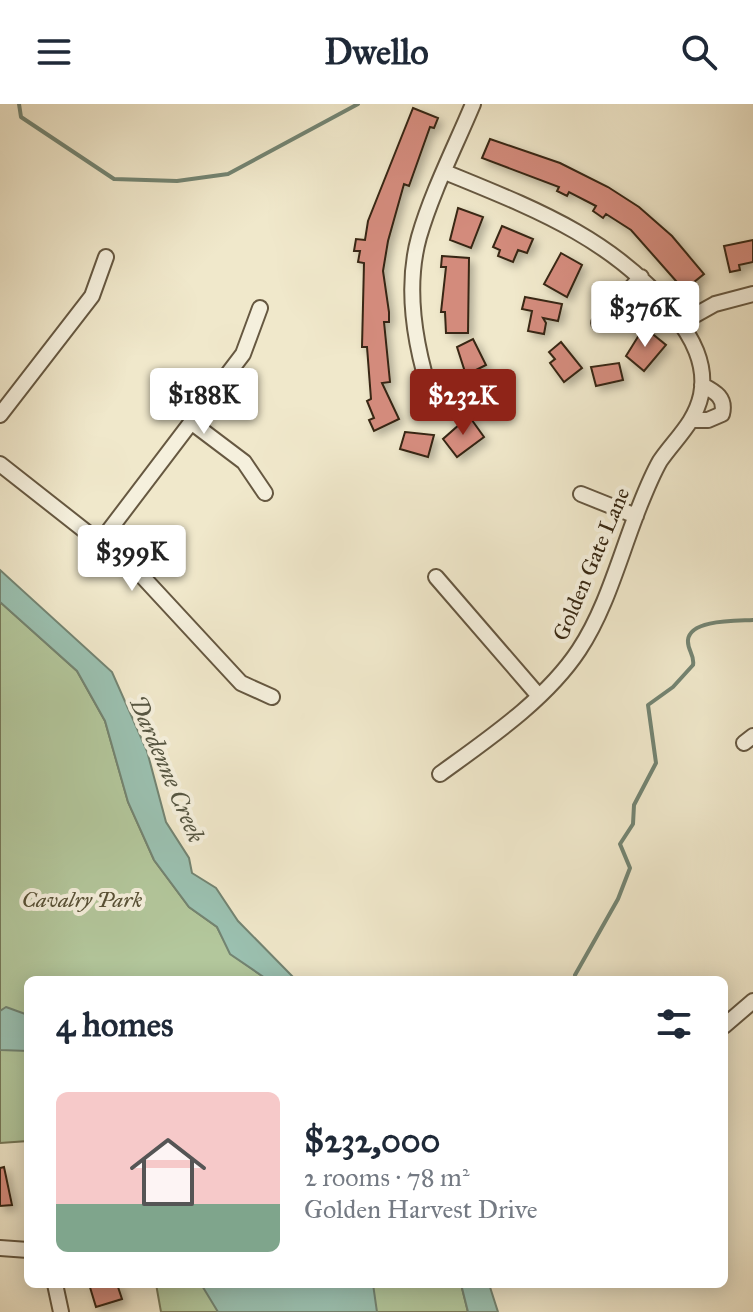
<!DOCTYPE html>
<html lang="en">
<head>
<meta charset="utf-8">
<style>
	:root { --surface:#fff; --page:#f2f2f3; --text:#1f2937; --muted:#747a83; --line:#e0e1e3; --accent:#8f2418 }
	body { margin:0; font-family:"IM FELL Great Primer",serif; background:var(--page); color:var(--text); height:100vh; display:flex; flex-direction:column; font-size:30px; white-space:nowrap }
	* { box-sizing:border-box; margin:0 }
	p { font-size:26px; color:var(--muted) }
	.icon { flex:none; width:44px; height:44px; fill:none; stroke:currentColor; stroke-width:2; stroke-linecap:round; stroke-linejoin:round }
	.map { position:relative; flex:1; overflow:hidden }
	.details { position:absolute; left:24px; top:872px; width:704px; height:312px; display:flex; flex-direction:column; background:var(--surface); border-radius:12px; box-shadow:0 4px 20px #0003 }
	.details>* { flex:none }
	.price { position:absolute; translate:-50% -68px; padding:0 18px; border-radius:8px; background:#fff; color:#222; font-size:26px; line-height:52px; filter:drop-shadow(0 2px 4px #0008) }
	.price::after { content:''; position:absolute; left:50%; top:48px; width:24px; height:18px; margin-left:-12px; background:inherit; clip-path:polygon(0 0,100% 0,50% 100%) }
	.price.on { background:var(--accent); color:#fff }
	ul { padding:0; list-style:none }
	li { display:flex; align-items:center; gap:24px; height:200px; padding:0 32px }
	li+li { border-top:2px solid var(--line) }
	li span { display:grid; place-items:center; flex:none; width:224px; height:160px; border-radius:12px; color:#555 }
	li>.icon { margin-inline-start:auto }
	span .icon { width:96px; height:96px; fill:#fffc; stroke-width:1 }
	li b { font-size:34px }
	h2 { display:flex; justify-content:space-between; align-items:center; height:96px; padding:0 32px; font-size:34px }
	header { display:flex; justify-content:space-between; align-items:center; height:104px; padding:0 32px; background:var(--surface); font-size:36px; font-weight:800 }
	.map>svg:first-child { display:block }
	.green { fill:#b3c79c; stroke:#767858; stroke-width:2 }
	.water { fill:#9bc1b1; stroke:#738472; stroke-width:2 }
	.lines { fill:none; stroke-linecap:round; stroke-linejoin:round }
	.stream { stroke:#738472; stroke-width:4 }
	.building { fill:#d38b7b; stroke:#382813; stroke-width:2; filter:url(#shadow) }
	.street-casing { stroke:#665841; stroke-width:18 }
	.street { stroke:#f5f0dd; stroke-width:14 }
	.labels { text-anchor:middle; dominant-baseline:central; stroke-width:8; stroke-linejoin:round; paint-order:stroke }
	.street-label { font-size:22px; fill:#382813; stroke:#f5f0dd }
	.park-label { font-size:22px; font-style:italic; fill:#575035; stroke:#f5f0dd }
	.water-label { font-size:24px; font-style:italic; fill:#565642; stroke:#f5f0dd }
</style>
</head>
<body>
<header><svg class="icon" aria-label="menu" viewBox="0 0 24 24"><path d="M4 6h16M4 12h16M4 18h16"/></svg>Dwello<svg class="icon" aria-label="search" viewBox="0 0 24 24"><circle cx="10" cy="10" r="6"/><path d="M15 15l6 6"/></svg></header>
<div class="map">
<svg width="753" height="1208" viewBox="0 0 753 1208">
	<defs>
		<filter id="shadow"><feDropShadow dx="4.5" dy="4.5" stdDeviation="4" flood-color="#0004"/></filter>
	</defs>
	<rect width="100%" height="100%" fill="#f0e8cb"/>
	<filter id="stains"><feTurbulence type="fractalNoise" baseFrequency=".0025" numOctaves="4"/><feColorMatrix values="0 0 0 0 .2 0 0 0 0 .09 0 0 0 0 .02 0 0 0 .5 -.17"/></filter>
	<radialGradient id="worn" r=".72"><stop offset=".6" stop-color="#630" stop-opacity="0"/><stop offset="1" stop-color="#630" stop-opacity=".3"/></radialGradient>
	<path class="green" d="M 0,498 L 77,567 L 105,617 L 128,698 L 154,756 L 189,803 L 217,823 L 231,850 L 268,876 L 28,876 L 28,1037 L 0,1039 Z
		M 156,1180 L 461,1180 L 468,1208 L 161,1208 Z"/>
	<path class="water" d="M 0,466 L 112,568 L 147,647 L 166,718 L 189,754 L 192,769 L 216,784 L 238,817 L 296,876 L 268,876 L 230,850 L 217,823 L 189,803 L 154,756 L 128,698 L 105,617 L 77,567 L 0,498 Z
		M 6,903 L 28,911 L 28,947 L 0,946 L 0,907 Z
		M 201,1180 L 373,1180 L 377,1208 L 218,1208 Z
		M 461,1180 L 489,1180 L 498,1208 L 468,1208 Z"/>
	<g class="lines">
		<path class="stream" d="M 19,0 L 21,13 L 114,75 L 177,77 L 228,70 L 358,0
			M 575,871 L 618,795 L 630,764 L 620,740 L 633,720 L 634,701 L 656,659 L 648,601 L 673,583 L 693,561 C 695,551 687,546 688,536 C 690,515 738,517 753,516"/>
	</g>
	<path class="building" d="M 413,4 L 438,14 L 434,24 L 430,23 L 409,82 L 404,80 L 388,137 L 383,167 L 389,208 L 389,218 L 384,218 L 390,278 L 382,279 L 399,315 L 374,327 L 369,316 L 374,314 L 367,297 L 371,295 L 367,243 L 362,243 L 364,159 L 358,158 L 360,147 L 354,147 L 356,135 L 365,136 L 368,117 Z
		M 490,35 L 560,59 L 608,83 L 639,103 L 672,132 L 704,170 L 684,186 L 631,126 L 606,110 L 603,114 L 593,107 L 596,102 L 569,88 L 567,92 L 557,87 L 559,83 L 482,54 Z
		M 458,104 L 483,113 L 471,144 L 450,136 Z
		M 502,122 L 533,135 L 527,149 L 518,146 L 513,158 L 498,152 L 500,146 L 493,143 Z
		M 753,136 L 753,158 L 739,161 L 740,166 L 730,168 L 724,142 Z
		M 561,149 L 582,161 L 567,193 L 544,180 Z
		M 442,152 L 469,154 L 468,229 L 446,229 L 445,208 L 441,208 L 446,163 L 441,163 Z
		M 525,193 L 562,200 L 558,217 L 543,214 L 546,219 L 544,230 L 528,227 L 532,207 L 522,205 Z
		M 644,223 L 666,241 L 644,267 L 626,252 Z
		M 473,235 L 486,261 L 466,271 L 457,243 Z
		M 561,238 L 582,264 L 564,278 L 550,259 L 555,255 L 549,248 Z
		M 619,259 L 623,276 L 596,282 L 591,263 Z
		M 473,274 L 494,275 L 493,309 L 470,309 Z
		M 469,312 L 484,333 L 457,353 L 443,335 Z
		M 405,328 L 434,331 L 428,353 L 400,345 Z
		M 4,1063 L 12,1101 L 0,1102 L 0,1064 Z
		M 89,1180 L 117,1180 L 122,1195 L 96,1203 Z"/>
	<g class="lines">
		<defs>
			<path id="street" d="M 599,219 L 641,173
				M 681,219 L 715,200 L 753,190
				M 433,298 C 416,247 404,187 419,133 C 432,88 455,43 473,0
				M 0,311 L 92,192 L 106,153
				M 693,316 L 708,316 L 722,310 C 726,294 716,288 702,281
				M 191,318 L 244,358 L 265,389
				M 0,360 L 141,471 L 241,579 L 272,593
				M 581,390 L 636,412
				M 101,437 L 243,250 L 260,204
				M 436,473 L 538,591
				M 744,639 L 753,632
				M 440,670 C 488,635 546,596 579,546 C 607,504 621,448 640,401 C 646,386 652,371 660,357 C 675,335 695,319 701,291 C 707,260 692,233 673,209 C 614,134 530,103 445,68
				M 724,922 L 753,897
				M 0,1144 L 28,1146
				M 55,1180 L 61,1208"/>
		</defs>
		<use href="#street" class="street-casing"/>
		<use href="#street" class="street"/>
	</g>
	<g class="labels">
		<g class="street-label">
			<text transform="translate(591 460) rotate(-67)">Golden Gate Lane</text>
		</g>
		<g class="park-label">
			<text x="82" y="795">Cavalry Park</text>
		</g>
		<g class="water-label">
			<text transform="translate(167 665) rotate(67)">Dardenne Creek</text>
		</g>
	</g>
	<rect width="100%" height="100%" filter="url(#stains)"/>
	<rect width="100%" height="100%" fill="url(#worn)"/>
</svg>
<b class="price" style="left:645px;top:245px">$376K</b>
<b class="price" style="left:204px;top:332px">$188K</b>
<b class="price on" style="left:463px;top:333px">$232K</b>
<b class="price" style="left:132px;top:489px">$399K</b>
<section class="details">
<h2>4 homes<svg class="icon" aria-label="filters" viewBox="0 0 24 24"><path d="M4 7h16M4 17h16"/><circle cx="9" cy="7" r="2"/><circle cx="15" cy="17" r="2"/></svg></h2>
<ul>
<li><span style="background:linear-gradient(#f6c9c9 70%,#7fa58c 0)"><svg class="icon" aria-label="home" viewBox="0 0 24 24"><path d="M3 11l9-7 9 7M6 9v11h12V9"/></svg></span><div><b>$232,000</b><p>2 rooms · 78 m²</p><p>Golden Harvest Drive</p></div></li>
</ul>
</section>
</div>
</body>
</html>
